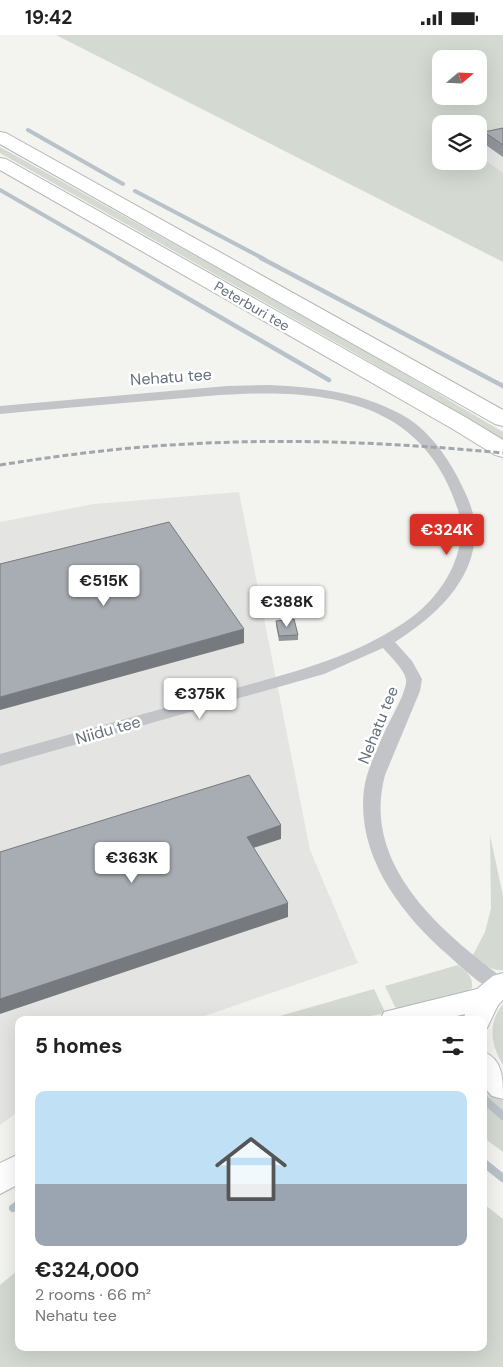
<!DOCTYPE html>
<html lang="en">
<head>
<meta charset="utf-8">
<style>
	:root { --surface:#fff; --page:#f2f2f2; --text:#222; --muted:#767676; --accent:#d93025 }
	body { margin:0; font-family:"DM Sans",sans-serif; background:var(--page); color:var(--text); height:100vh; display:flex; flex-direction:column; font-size:19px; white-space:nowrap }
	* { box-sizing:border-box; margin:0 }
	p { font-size:16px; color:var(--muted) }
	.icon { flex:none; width:28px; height:28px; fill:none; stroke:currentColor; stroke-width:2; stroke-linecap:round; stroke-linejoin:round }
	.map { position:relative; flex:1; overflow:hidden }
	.details { position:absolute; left:15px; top:981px; width:472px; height:335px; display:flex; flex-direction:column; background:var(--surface); border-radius:10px; box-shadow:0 5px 20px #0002 }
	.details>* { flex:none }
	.needle { width:32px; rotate:71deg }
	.controls { position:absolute; left:432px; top:15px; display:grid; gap:10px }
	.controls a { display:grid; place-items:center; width:55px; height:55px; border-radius:10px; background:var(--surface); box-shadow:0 5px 20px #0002; font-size:25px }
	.price { position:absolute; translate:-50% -42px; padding:0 11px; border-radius:5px; background:#fff; color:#222; font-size:16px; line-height:32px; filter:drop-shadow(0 1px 2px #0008) }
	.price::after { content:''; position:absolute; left:50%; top:30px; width:15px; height:11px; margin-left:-8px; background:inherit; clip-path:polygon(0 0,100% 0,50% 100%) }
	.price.active { background:var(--accent); color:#fff }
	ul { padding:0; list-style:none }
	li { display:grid; align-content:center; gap:10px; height:265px; padding:0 20px }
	li span { display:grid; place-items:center; height:155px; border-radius:10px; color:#555 }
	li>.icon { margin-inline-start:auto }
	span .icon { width:90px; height:90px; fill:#fffc; stroke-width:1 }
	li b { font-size:21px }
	h2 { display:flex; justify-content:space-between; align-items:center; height:60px; padding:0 20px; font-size:21px }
	.status { display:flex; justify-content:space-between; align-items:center; height:35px; padding:0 25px; background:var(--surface); direction:ltr }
	.status svg { height:14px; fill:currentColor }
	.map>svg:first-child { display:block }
	.built { fill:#e4e5e3 }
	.green { fill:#d4dad1; fill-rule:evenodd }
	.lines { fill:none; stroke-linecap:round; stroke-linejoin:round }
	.stream-far2 { stroke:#b9c2c8; stroke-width:4 }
	.stream-far1 { stroke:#b9c2c8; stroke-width:4.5 }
	.stream { stroke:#b9c2c8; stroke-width:8 }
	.secondary-casing { stroke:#b4b7bc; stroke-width:2 }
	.highway-casing { stroke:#b4b6b9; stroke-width:2 }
	.street { fill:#c2c4c8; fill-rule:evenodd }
	.secondary { fill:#fff; fill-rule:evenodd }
	.highway { fill:#fff; fill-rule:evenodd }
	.rail { stroke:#a2a6ac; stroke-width:3; stroke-dasharray:6 3; stroke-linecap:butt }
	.wall { fill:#90959a }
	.shaded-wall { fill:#76797d }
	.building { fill:#a8adb3; stroke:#76797d }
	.labels { text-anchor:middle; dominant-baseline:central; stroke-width:5; stroke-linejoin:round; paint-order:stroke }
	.far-street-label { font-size:14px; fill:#65707f; stroke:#fff }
	.street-label { font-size:16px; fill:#65707f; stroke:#fff }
</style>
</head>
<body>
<div class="status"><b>19:42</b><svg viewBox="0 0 49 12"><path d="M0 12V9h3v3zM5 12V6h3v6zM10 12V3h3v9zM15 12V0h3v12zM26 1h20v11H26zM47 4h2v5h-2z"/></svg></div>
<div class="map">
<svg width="503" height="1332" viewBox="0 0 503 1332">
	<rect width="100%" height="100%" fill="#f3f4f0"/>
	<path class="built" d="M 503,96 L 503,138 L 479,120 L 479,101 Z
		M 239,457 L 310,815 L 358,928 L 193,985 L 19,985 L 19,1076 L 0,1090 L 0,487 L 94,469 Z"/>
	<path class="green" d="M 56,0 L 503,0 L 503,96 L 479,101 L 479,89 L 441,89 L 441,126 L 479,126 L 479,120 L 503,138 L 503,227 ZM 441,24 L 479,24 L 479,61 L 441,61 Z
		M 0,112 L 354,309 L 503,397 L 503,405 L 353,317 L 0,118 Z
		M 490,800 L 503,861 L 503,935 C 491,937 482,927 473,920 L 485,897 L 491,873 Z
		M 458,930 C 467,937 473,941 472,953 L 463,958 L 401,975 L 395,972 L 385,951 Z
		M 374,954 L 385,977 L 381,979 L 350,985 L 266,985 Z
		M 503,969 L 503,1030 C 491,1011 487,988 503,969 Z
		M 484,1047 L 503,1066 L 503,1117 L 484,1103 Z
		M 484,1169 L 503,1184 L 503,1332 L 0,1332 L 0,1250 L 19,1234 L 19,1312 L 484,1312 Z"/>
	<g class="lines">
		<path class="stream-far2" d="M 28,95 L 123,149
			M 0,155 L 120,224
			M 135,156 L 264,224"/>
		<path class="stream-far1" d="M 118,223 L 329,345
			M 261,223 L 503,351"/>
		<path class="stream" d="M 484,1064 L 503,1081
			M 484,1128 L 503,1143
			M 13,1173 L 19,1169"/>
		<defs>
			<path id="secondary" d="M 503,938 L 503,965 L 498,970 L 487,993 L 484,994 L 484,985 L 463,985 L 465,979 L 441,985 L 380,985 L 384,977 L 477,954 L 493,941 Z
				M 484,1017 C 503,1025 503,1043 503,1064 L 492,1061 L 484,1052 Z
				M 19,1119 L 19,1149 L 0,1159 L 0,1128 Z"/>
			<path id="highway" d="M 0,97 L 6,98 L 503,375 L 503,391 L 495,389 L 0,109 Z
				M 0,123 L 6,124 L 467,383 L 503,405 L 503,422 L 495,420 L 451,393 L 0,135 Z"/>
		</defs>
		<use href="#secondary" class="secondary-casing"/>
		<use href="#highway" class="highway-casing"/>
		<path class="street" d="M 270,350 C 316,352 368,358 409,384 C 430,398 445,419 457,441 C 463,453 470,466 473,479 C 485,537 438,580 395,607 L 412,626 L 422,644 L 420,656 L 385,740 C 361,829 439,895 503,943 L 503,958 C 490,960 458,929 448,920 C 400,878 356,820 364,754 C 367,734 377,714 385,696 C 390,685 408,655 406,644 C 403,633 390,621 383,613 L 324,639 L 0,731 L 0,719 C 71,699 142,679 212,660 C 280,640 354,625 412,582 C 443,559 470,515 458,475 C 415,338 275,355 161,365 C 107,369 54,374 0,379 L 0,371 L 227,351 Z"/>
		<use href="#secondary" class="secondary"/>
		<use href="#highway" class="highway"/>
		<path class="rail" d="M 0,430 C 63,420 125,412 188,409 C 294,403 398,408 503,418"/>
	</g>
	<path class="wall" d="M 503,93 L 503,122 L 483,108 L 484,97 Z
		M 267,565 L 285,575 L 285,580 L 269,581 Z
		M 276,586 L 298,600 L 298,605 L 279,606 L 276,590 Z"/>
	<path class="shaded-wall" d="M 244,594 L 244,608 L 0,675 L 0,662 Z
		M 281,790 L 281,804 L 247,815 L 247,802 Z
		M 288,868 L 288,882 L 0,979 L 0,964 Z"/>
	<path class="building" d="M 503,93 L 503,110 L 484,97 Z
		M 169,487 L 244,594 L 0,662 L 0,529 Z
		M 284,564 L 285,575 L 269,576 L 267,565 Z
		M 294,584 L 298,600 L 279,601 L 276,586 Z
		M 249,740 L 281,790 L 247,802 L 288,868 L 0,964 L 0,817 Z"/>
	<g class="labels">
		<g class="far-street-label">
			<text transform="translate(252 271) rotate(30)">Peterburi tee</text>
		</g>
		<g class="street-label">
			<text transform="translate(171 342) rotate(-4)">Nehatu tee</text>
			<text transform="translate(378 690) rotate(-68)">Nehatu tee</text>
			<text transform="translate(108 695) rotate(-16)">Niidu tee</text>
		</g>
	</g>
</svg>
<div class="controls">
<a><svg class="needle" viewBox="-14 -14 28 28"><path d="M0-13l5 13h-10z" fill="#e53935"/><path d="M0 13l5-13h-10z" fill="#767676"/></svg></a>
<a><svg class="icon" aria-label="layers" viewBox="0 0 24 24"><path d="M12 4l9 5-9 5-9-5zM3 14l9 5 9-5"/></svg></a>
</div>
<b class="price active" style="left:447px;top:521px">€324K</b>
<b class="price" style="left:104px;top:572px">€515K</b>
<b class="price" style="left:287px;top:593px">€388K</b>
<b class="price" style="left:200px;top:685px">€375K</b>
<b class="price" style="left:132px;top:849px">€363K</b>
<section class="details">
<h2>5 homes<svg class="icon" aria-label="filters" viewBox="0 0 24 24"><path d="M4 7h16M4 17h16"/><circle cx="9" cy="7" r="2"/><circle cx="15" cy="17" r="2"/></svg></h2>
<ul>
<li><span style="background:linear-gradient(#bfe0f5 60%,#9aa5b1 0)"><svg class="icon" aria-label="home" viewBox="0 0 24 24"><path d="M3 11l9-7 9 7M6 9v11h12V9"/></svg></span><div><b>€324,000</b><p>2 rooms · 66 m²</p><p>Nehatu tee</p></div></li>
</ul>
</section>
</div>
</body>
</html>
